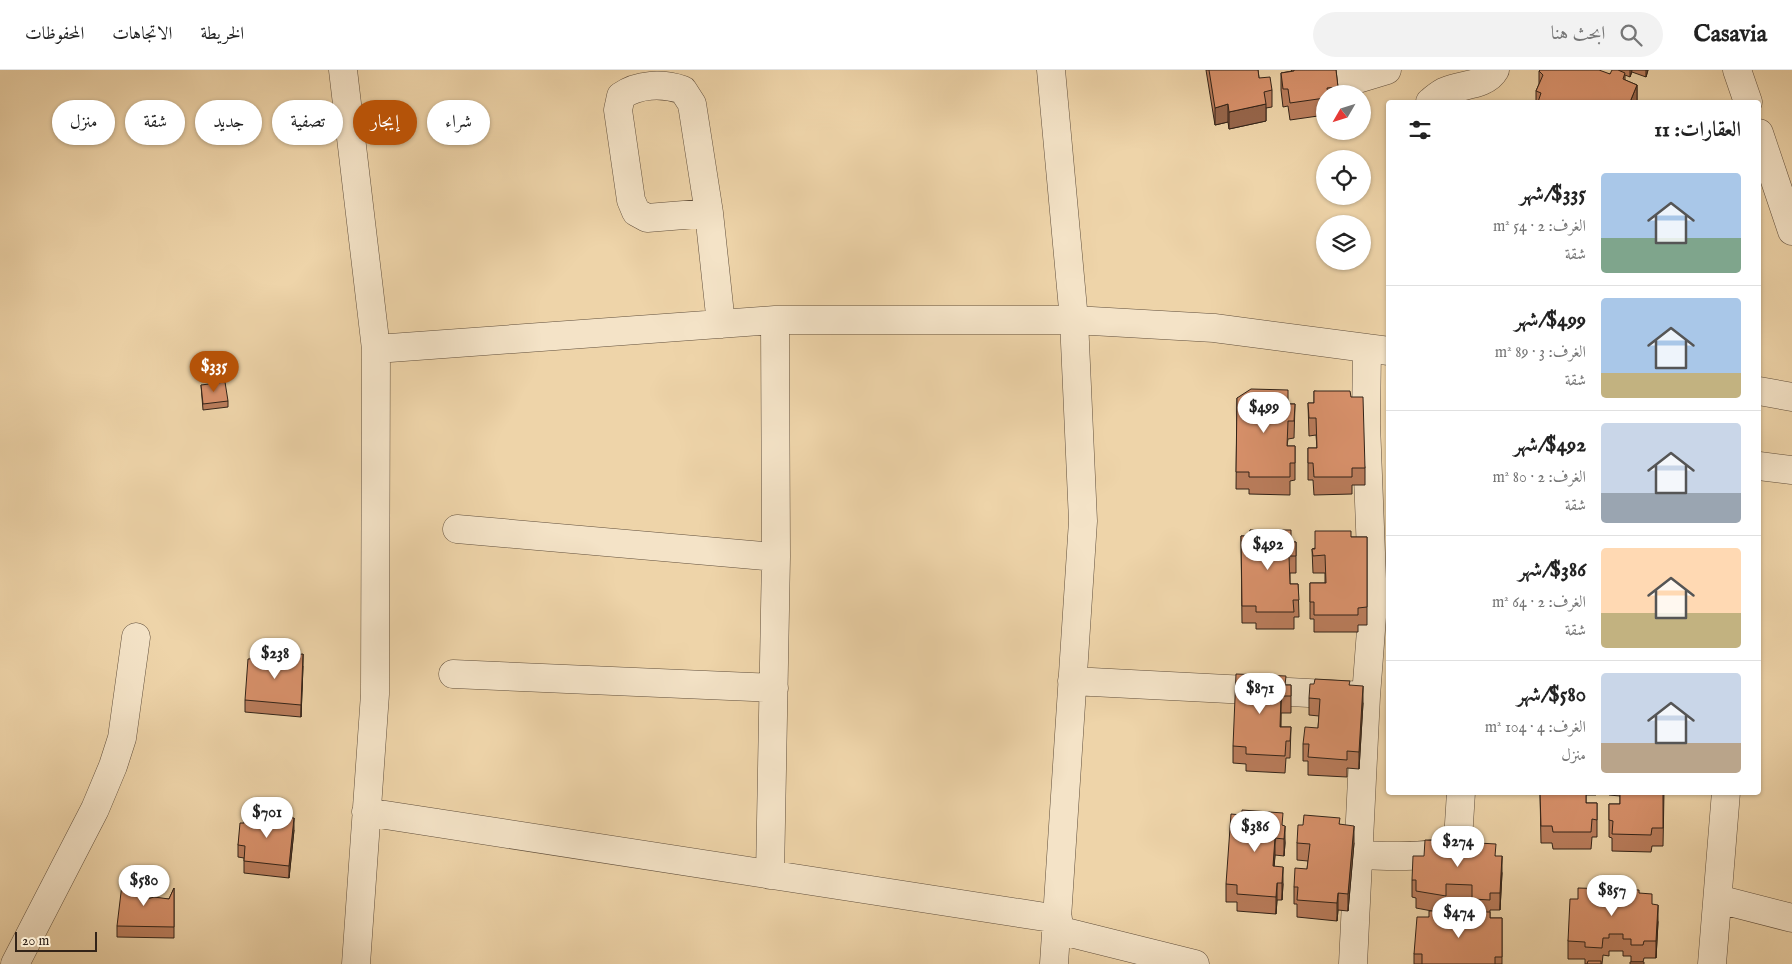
<!DOCTYPE html>
<html lang="ar">
<head>
<meta charset="utf-8">
<style>
	:root { --surface:#fff; --page:#f2f2f2; --text:#222; --muted:#767676; --line:#e0e0e0; --accent:#b45309 }
	body { margin:0; font-family:"IM FELL English",Amiri,serif; background:var(--page); color:var(--text); direction:rtl; height:100vh; display:flex; flex-direction:column; font-size:19px; white-space:nowrap }
	* { box-sizing:border-box; margin:0 }
	p { font-size:16px; color:var(--muted) }
	.icon { flex:none; width:28px; height:28px; fill:none; stroke:currentColor; stroke-width:2; stroke-linecap:round; stroke-linejoin:round }
	.map { position:relative; flex:1; overflow:hidden; direction:ltr }
	.panel { position:absolute; left:1386px; top:30px; width:375px; height:695px; display:flex; flex-direction:column; background:var(--surface); border-radius:5px; box-shadow:0 1px 4px #0004; direction:rtl }
	.panel>* { flex:none }
	.hud { position:absolute; left:15px; top:30px; width:475px; height:45px; direction:rtl; display:flex; gap:10px }
	.needle { width:32px; rotate:231deg }
	.buttons { position:absolute; left:1316px; top:15px; display:grid; gap:10px }
	.buttons a { display:grid; place-items:center; width:55px; height:55px; border-radius:50%; background:var(--surface); box-shadow:0 1px 4px #0004; font-size:25px }
	.scale { position:absolute; left:15px; bottom:12px; width:82px; box-sizing:border-box; padding-left:5px; border:2px solid #322318; border-top:0; font-size:14px; line-height:18px; white-space:nowrap; color:#322318; -webkit-text-stroke:4px #f4e3c7; paint-order:stroke }
	.price { position:absolute; translate:-50% -42px; padding:0 11px; border-radius:18px; background:#fff; color:#222; font-size:16px; line-height:32px; filter:drop-shadow(0 1px 2px #0008) }
	.price::after { content:''; position:absolute; left:50%; top:30px; width:15px; height:11px; margin-left:-8px; background:inherit; clip-path:polygon(0 0,100% 0,50% 100%) }
	.price.on { background:var(--accent); color:#fff }
	ul { padding:0; list-style:none }
	li { display:flex; align-items:center; gap:15px; height:125px; padding:0 20px }
	li+li { border-top:1px solid var(--line) }
	li span { display:grid; place-items:center; flex:none; width:140px; height:100px; border-radius:5px; color:#555 }
	li>.icon { margin-inline-start:auto }
	span .icon { width:60px; height:60px; fill:#fffc; stroke-width:1 }
	li b { font-size:21px }
	h2 { display:flex; justify-content:space-between; align-items:center; height:60px; padding:0 20px; font-size:21px }
	.tag { padding:0 18px; border-radius:22px; background:var(--surface); box-shadow:0 1px 4px #0004; font-size:18px; line-height:45px }
	.tag.on { background:var(--accent); color:#fff }
	header { display:flex; align-items:center; gap:30px; box-sizing:border-box; height:70px; padding:0 25px; background:var(--surface); border-bottom:1px solid var(--line) }
	header strong { font-size:24px }
	nav { display:flex; gap:28px; margin-inline-start:auto; font-size:18px }
	.search { width:350px; height:45px; background:var(--page); display:flex; align-items:center; gap:12px; box-sizing:border-box; padding:0 18px; border-radius:28px; color:var(--muted); font-size:19px }
	.map>svg:first-child { display:block }
	.lines { fill:none; stroke-linecap:round; stroke-linejoin:round }
	.minor-casing { stroke:#614f3c; stroke-width:29 }
	.minor { stroke:#f4e3c7; stroke-width:28 }
	.wall { fill:#b97c5b; stroke:#322318; fill-rule:evenodd }
	.shaded-wall { fill:#96654a; stroke:#322318 }
	.building { fill:#d7906a; stroke:#322318 }
</style>
</head>
<body>
<header>
<strong>Casavia</strong>
<div class="search"><svg class="icon" aria-label="search" viewBox="0 0 24 24"><circle cx="10" cy="10" r="6"/><path d="M15 15l6 6"/></svg>ابحث هنا</div>
<nav><a>الخريطة</a><a>الاتجاهات</a><a>المحفوظات</a></nav>
</header>
<div class="map">
<svg width="1792" height="894" viewBox="0 0 1792 894">
	<rect width="100%" height="100%" fill="#eed4a9"/>
	<filter id="stains"><feTurbulence type="fractalNoise" baseFrequency=".004" numOctaves="4"/><feColorMatrix values="0 0 0 0 .2 0 0 0 0 .09 0 0 0 0 .02 0 0 0 .5 -.17"/></filter>
	<radialGradient id="worn" r=".72"><stop offset=".6" stop-color="#630" stop-opacity="0"/><stop offset="1" stop-color="#630" stop-opacity=".3"/></radialGradient>
	<g class="lines">
		<defs>
			<path id="minor" d="M 343,0 L 376,279 L 375,624 L 356,894
				M 1051,0 L 1074,250 L 1083,451 L 1054,894
				M 1332,0 L 1334,7 L 1344,13 L 1387,0
				M 1737,0 L 1748,32
				M 1430,32 C 1435,28 1440,23 1446,21 C 1462,14 1486,16 1495,0
				M 1759,63 L 1792,161
				M 709,143 L 647,148 L 636,142 L 631,130 L 618,40 L 621,26 C 638,14 662,13 683,20 L 692,34 L 709,143 L 721,254
				M 376,279 L 775,250 L 1074,250 L 1214,258 L 1389,281
				M 1759,321 L 1792,327
				M 1759,396 L 1792,400
				M 457,459 L 776,487
				M 453,604 L 774,618
				M 1072,611 L 1366,626 L 1353,894
				M 1366,626 L 1373,534 L 1366,354 L 1367,278
				M 366,742 L 1058,849
				M 1359,785 C 1381,785 1449,792 1458,770 L 1461,722
				M 770,805 L 776,487 L 775,250
				M 1718,829 L 1792,848
				M 1058,860 L 1195,894
				M 15,894 L 95,739 L 113,696 L 122,668 L 136,567
				M 1712,894 L 1726,722"/>
		</defs>
		<use href="#minor" class="minor-casing"/>
		<use href="#minor" class="minor"/>
	</g>
	<path class="wall" d="M 1206,0 L 1258,0 L 1259,8 L 1272,20 L 1272,37 L 1266,38 L 1266,51 L 1229,59 L 1228,52 L 1215,55 Z
		M 1291,0 L 1336,0 L 1338,17 L 1338,24 L 1325,24 L 1325,45 L 1290,50 L 1288,36 L 1283,37 L 1281,20 L 1281,3 L 1292,1 Z
		M 1618,0 L 1648,0 L 1646,7 L 1632,2 L 1630,7 L 1625,5 L 1625,10 L 1637,15 L 1637,32 L 1536,32 L 1536,21 L 1539,14 L 1539,1 L 1610,4 Z
		M 201,315 L 228,331 L 228,337 L 203,340 Z
		M 1314,321 L 1351,327 L 1365,398 L 1365,415 L 1352,415 L 1352,424 L 1314,425 L 1313,410 L 1308,410 L 1308,378 L 1317,378 L 1316,365 L 1309,366 L 1308,333 L 1314,333 Z
		M 1237,328 L 1288,334 L 1295,334 L 1294,368 L 1288,369 L 1287,376 L 1295,376 L 1295,410 L 1290,411 L 1290,425 L 1249,424 L 1249,419 L 1236,419 Z
		M 1250,460 L 1291,472 L 1296,472 L 1296,503 L 1290,503 L 1290,514 L 1298,514 L 1299,547 L 1294,547 L 1294,559 L 1256,559 L 1256,553 L 1242,553 L 1241,466 L 1250,466 Z
		M 1351,467 L 1367,467 L 1367,555 L 1358,555 L 1358,562 L 1314,562 L 1314,549 L 1310,549 L 1310,513 L 1325,513 L 1325,503 L 1313,503 L 1312,479 Z
		M 303,596 L 301,647 L 245,642 L 245,630 Z
		M 1286,615 L 1291,615 L 1291,643 L 1281,643 L 1281,657 L 1291,657 L 1290,688 L 1286,688 L 1285,703 L 1246,701 L 1246,694 L 1233,693 L 1233,676 Z
		M 1350,615 L 1363,633 L 1359,699 L 1347,698 L 1347,707 L 1308,705 L 1308,691 L 1303,691 L 1303,674 L 1318,658 L 1319,646 L 1309,645 L 1309,628 Z
		M 1540,722 L 1596,722 L 1596,725 L 1586,725 L 1586,733 L 1597,733 L 1597,767 L 1592,767 L 1591,779 L 1553,779 L 1552,773 L 1541,773 Z
		M 1609,722 L 1664,722 L 1663,776 L 1652,776 L 1651,782 L 1612,781 L 1612,768 L 1609,767 L 1609,734 L 1620,734 L 1620,726 L 1609,725 Z
		M 244,753 L 294,760 L 289,808 L 244,803 L 244,788 L 238,787 L 238,775 Z
		M 1340,754 L 1354,773 L 1348,841 L 1338,840 L 1337,851 L 1297,847 L 1297,834 L 1294,834 L 1294,817 L 1307,799 L 1308,791 L 1297,790 L 1297,773 L 1303,755 Z
		M 1283,755 L 1285,773 L 1284,786 L 1275,785 L 1274,796 L 1283,814 L 1282,830 L 1277,830 L 1276,844 L 1237,841 L 1237,832 L 1226,832 L 1226,814 Z
		M 1496,786 L 1502,803 L 1500,840 L 1490,840 L 1490,848 L 1502,848 L 1502,894 L 1414,894 L 1414,884 L 1429,847 L 1432,841 L 1416,838 L 1416,828 L 1412,827 L 1412,810 ZM 1446,831 L 1472,832 L 1471,851 L 1452,854 L 1446,854 Z
		M 174,818 L 174,868 L 117,867 L 117,856 L 145,822 L 145,830 L 169,829 Z
		M 1639,823 L 1652,834 L 1658,852 L 1656,888 L 1644,888 L 1643,892 L 1631,892 L 1631,886 L 1623,886 L 1623,881 L 1609,881 L 1609,886 L 1603,885 L 1602,894 L 1585,894 L 1585,889 L 1568,889 L 1568,871 L 1578,829 Z"/>
	<path class="shaded-wall" d="M 1630,0 L 1632,0 L 1630,7 Z
		M 1646,0 L 1648,0 L 1646,7 Z
		M 1637,15 L 1637,32 L 1630,32 Z
		M 1228,34 L 1228,52 L 1215,55 L 1215,38 Z
		M 1266,34 L 1266,51 L 1229,59 L 1229,42 Z
		M 303,584 L 303,596 L 301,647 L 301,635 Z
		M 1363,616 L 1363,633 L 1359,699 L 1359,682 Z
		M 1281,626 L 1281,643 L 1280,674 L 1280,657 Z
		M 294,748 L 294,760 L 289,808 L 289,796 Z
		M 1285,756 L 1285,773 L 1284,786 L 1284,769 Z
		M 1354,756 L 1354,773 L 1348,841 L 1348,824 Z
		M 1275,768 L 1275,785 L 1273,813 L 1273,796 Z
		M 1502,786 L 1502,803 L 1500,840 L 1500,823 Z
		M 1283,797 L 1283,814 L 1282,830 L 1282,813 Z
		M 1277,813 L 1277,830 L 1276,844 L 1276,827 Z
		M 1338,823 L 1338,840 L 1337,851 L 1337,833 Z
		M 1658,835 L 1658,852 L 1656,888 L 1656,871 Z"/>
	<path class="building" d="M 1209,0 L 1258,0 L 1259,8 L 1270,7 L 1272,20 L 1264,22 L 1266,34 L 1229,42 L 1228,34 L 1215,38 Z
		M 1294,0 L 1336,0 L 1338,17 L 1327,18 L 1328,24 L 1325,24 L 1325,28 L 1290,33 L 1288,19 L 1283,19 L 1281,3 L 1294,1 Z
		M 1540,0 L 1599,0 L 1610,4 L 1612,0 L 1618,0 L 1625,3 L 1623,9 L 1637,15 L 1630,32 L 1538,32 L 1541,23 L 1536,21 L 1543,5 L 1539,1 Z
		M 225,312 L 228,331 L 203,334 L 201,315 Z
		M 1251,319 L 1288,320 L 1288,334 L 1295,334 L 1294,351 L 1288,351 L 1287,376 L 1295,376 L 1295,393 L 1290,393 L 1290,407 L 1249,407 L 1249,402 L 1236,402 L 1237,328 Z
		M 1314,321 L 1350,321 L 1351,327 L 1363,327 L 1365,398 L 1352,398 L 1352,407 L 1314,407 L 1313,393 L 1308,393 L 1308,378 L 1317,378 L 1316,348 L 1309,348 L 1308,333 L 1314,333 Z
		M 1250,460 L 1291,460 L 1291,472 L 1296,472 L 1296,486 L 1289,486 L 1290,514 L 1298,514 L 1299,530 L 1293,530 L 1294,542 L 1256,542 L 1256,536 L 1242,536 L 1241,466 L 1250,466 Z
		M 1315,461 L 1351,461 L 1351,467 L 1367,467 L 1367,537 L 1358,538 L 1358,545 L 1314,545 L 1314,532 L 1310,532 L 1310,513 L 1326,513 L 1325,485 L 1313,486 L 1312,479 L 1315,479 Z
		M 303,584 L 301,635 L 245,630 L 248,589 Z
		M 1236,604 L 1286,606 L 1285,615 L 1291,615 L 1291,626 L 1281,626 L 1280,657 L 1291,657 L 1290,671 L 1286,671 L 1285,686 L 1246,684 L 1246,677 L 1233,676 Z
		M 1315,609 L 1350,611 L 1349,615 L 1363,616 L 1359,682 L 1347,681 L 1347,690 L 1308,687 L 1309,674 L 1303,674 L 1305,657 L 1318,658 L 1320,629 L 1309,628 L 1310,614 L 1314,614 Z
		M 1540,722 L 1586,722 L 1586,733 L 1597,733 L 1597,750 L 1592,749 L 1591,762 L 1553,762 L 1552,756 L 1541,756 Z
		M 1620,722 L 1663,722 L 1663,758 L 1652,758 L 1651,765 L 1612,764 L 1613,751 L 1609,750 L 1609,734 L 1620,734 Z
		M 1242,740 L 1283,743 L 1282,755 L 1285,756 L 1284,769 L 1275,768 L 1273,796 L 1283,797 L 1282,813 L 1277,813 L 1276,827 L 1237,824 L 1237,815 L 1226,814 L 1231,744 L 1242,745 Z
		M 245,743 L 294,748 L 289,796 L 244,791 L 245,776 L 238,775 L 240,753 L 244,753 Z
		M 1304,745 L 1340,748 L 1339,754 L 1354,756 L 1348,824 L 1338,823 L 1337,833 L 1297,830 L 1298,817 L 1294,817 L 1295,798 L 1307,799 L 1310,774 L 1297,773 L 1298,755 L 1303,755 Z
		M 1425,770 L 1496,774 L 1495,786 L 1502,786 L 1500,823 L 1490,823 L 1490,830 L 1472,829 L 1472,815 L 1446,814 L 1446,826 L 1416,821 L 1416,810 L 1412,810 L 1413,786 L 1424,786 Z
		M 123,806 L 145,810 L 144,830 L 154,827 L 169,829 L 174,818 L 174,857 L 117,856 Z
		M 1578,818 L 1639,820 L 1639,823 L 1652,824 L 1652,834 L 1658,835 L 1656,871 L 1644,871 L 1643,875 L 1631,875 L 1631,869 L 1623,869 L 1623,864 L 1609,864 L 1609,868 L 1603,868 L 1602,878 L 1585,877 L 1585,872 L 1568,871 L 1570,829 L 1578,829 Z
		M 1429,841 L 1446,841 L 1445,854 L 1452,854 L 1454,851 L 1471,851 L 1471,842 L 1490,842 L 1490,848 L 1502,848 L 1502,887 L 1495,887 L 1495,894 L 1422,894 L 1422,884 L 1414,884 L 1417,847 L 1429,847 Z
		M 1588,891 L 1601,891 L 1601,894 L 1587,894 Z
		M 1630,892 L 1644,892 L 1644,894 L 1630,894 Z"/>
	<rect width="100%" height="100%" filter="url(#stains)"/>
	<rect width="100%" height="100%" fill="url(#worn)"/>
</svg>
<div class="buttons">
<a><svg class="needle" viewBox="-14 -14 28 28"><path d="M0-13l5 13h-10z" fill="#e53935"/><path d="M0 13l5-13h-10z" fill="#767676"/></svg></a>
<a><svg class="icon" aria-label="locate" viewBox="0 0 24 24"><circle cx="12" cy="12" r="6"/><path d="M12 2v4M12 18v4M2 12h4M18 12h4"/></svg></a>
<a><svg class="icon" aria-label="layers" viewBox="0 0 24 24"><path d="M12 4l9 5-9 5-9-5zM3 14l9 5 9-5"/></svg></a>
</div>
<div class="scale">20 m</div>
<b class="price on" style="left:214px;top:323px">$335</b>
<b class="price" style="left:1264px;top:364px">$499</b>
<b class="price" style="left:1268px;top:501px">$492</b>
<b class="price" style="left:275px;top:610px">$238</b>
<b class="price" style="left:1260px;top:645px">$871</b>
<b class="price" style="left:267px;top:769px">$701</b>
<b class="price" style="left:1255px;top:783px">$386</b>
<b class="price" style="left:1458px;top:798px">$274</b>
<b class="price" style="left:144px;top:837px">$580</b>
<b class="price" style="left:1612px;top:847px">$857</b>
<b class="price" style="left:1459px;top:869px">$474</b>
<div class="hud">
<a class="tag">شراء</a>
<a class="tag on">إيجار</a>
<a class="tag">تصفية</a>
<a class="tag">جديد</a>
<a class="tag">شقة</a>
<a class="tag">منزل</a>
</div>
<section class="panel">
<h2>العقارات: 11<svg class="icon" aria-label="filters" viewBox="0 0 24 24"><path d="M4 7h16M4 17h16"/><circle cx="9" cy="7" r="2"/><circle cx="15" cy="17" r="2"/></svg></h2>
<ul>
<li><span style="background:linear-gradient(#a9c7e8 65%,#7fa58c 0)"><svg class="icon" aria-label="home" viewBox="0 0 24 24"><path d="M3 11l9-7 9 7M6 9v11h12V9"/></svg></span><div><b>$335/شهر</b><p>الغرف: 2 · 54 m²</p><p>شقة</p></div></li>
<li><span style="background:linear-gradient(#a9c7e8 75%,#c2b280 0)"><svg class="icon" aria-label="home" viewBox="0 0 24 24"><path d="M3 11l9-7 9 7M6 9v11h12V9"/></svg></span><div><b>$499/شهر</b><p>الغرف: 3 · 89 m²</p><p>شقة</p></div></li>
<li><span style="background:linear-gradient(#c9d6e8 70%,#9aa5b1 0)"><svg class="icon" aria-label="home" viewBox="0 0 24 24"><path d="M3 11l9-7 9 7M6 9v11h12V9"/></svg></span><div><b>$492/شهر</b><p>الغرف: 2 · 80 m²</p><p>شقة</p></div></li>
<li><span style="background:linear-gradient(#ffd9b3 65%,#c2b280 0)"><svg class="icon" aria-label="home" viewBox="0 0 24 24"><path d="M3 11l9-7 9 7M6 9v11h12V9"/></svg></span><div><b>$386/شهر</b><p>الغرف: 2 · 64 m²</p><p>شقة</p></div></li>
<li><span style="background:linear-gradient(#c9d6e8 70%,#b9a48a 0)"><svg class="icon" aria-label="home" viewBox="0 0 24 24"><path d="M3 11l9-7 9 7M6 9v11h12V9"/></svg></span><div><b>$580/شهر</b><p>الغرف: 4 · 104 m²</p><p>منزل</p></div></li>
</ul>
</section>
</div>
</body>
</html>
